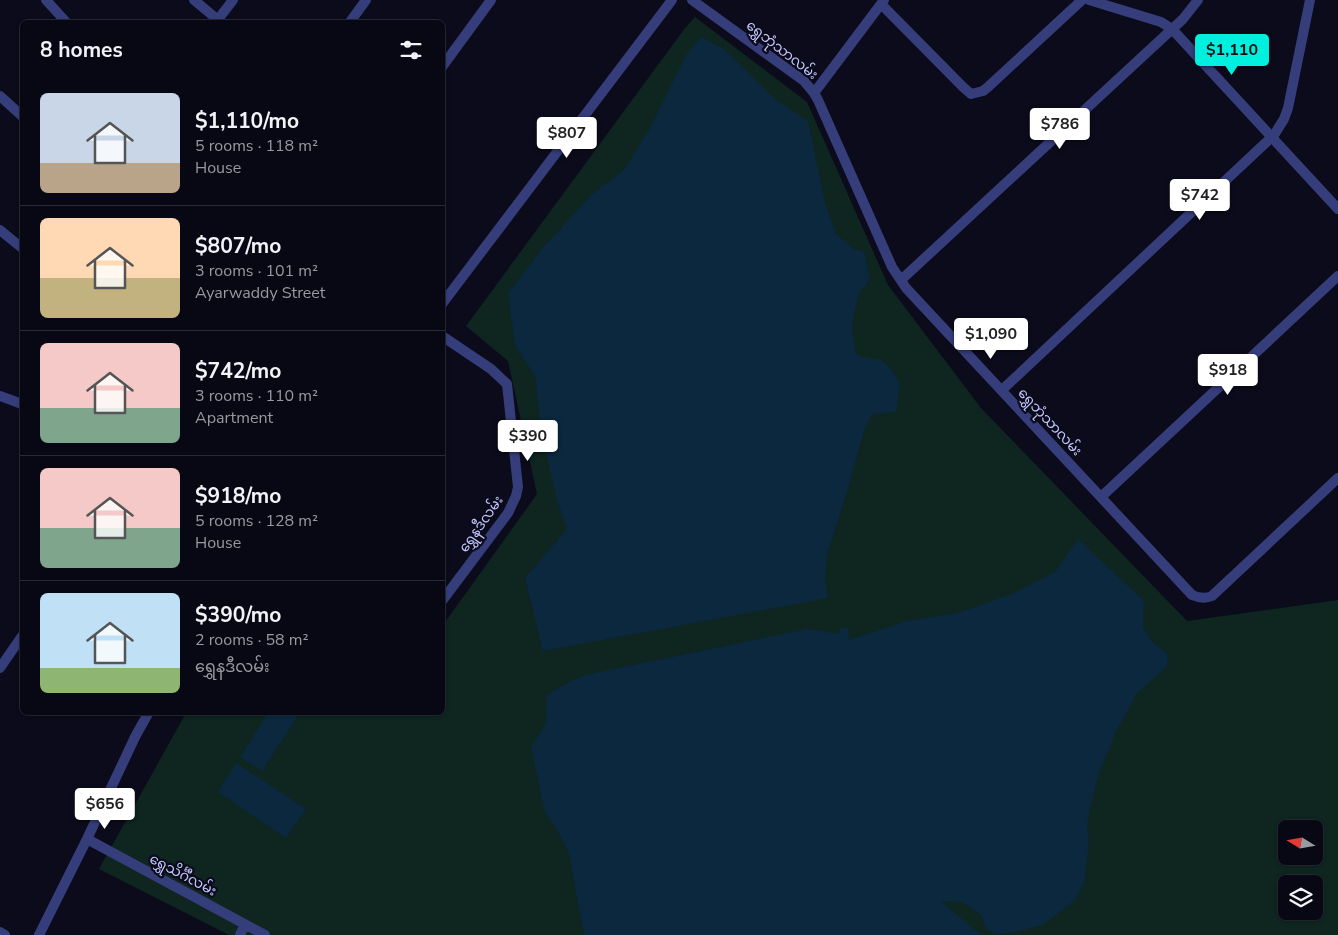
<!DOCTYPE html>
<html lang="en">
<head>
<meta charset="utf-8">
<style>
	:root { --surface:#080814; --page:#11111d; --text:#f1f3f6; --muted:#989aa0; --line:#292934; --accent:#00f0df }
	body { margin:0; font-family:"Nunito Sans","Noto Sans Myanmar",sans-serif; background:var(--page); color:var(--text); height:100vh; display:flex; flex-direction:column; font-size:19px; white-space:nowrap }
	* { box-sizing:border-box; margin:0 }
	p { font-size:16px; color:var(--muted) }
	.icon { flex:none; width:28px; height:28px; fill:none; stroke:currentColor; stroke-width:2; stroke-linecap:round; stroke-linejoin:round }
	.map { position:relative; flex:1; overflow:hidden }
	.side { position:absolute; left:20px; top:20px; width:425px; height:695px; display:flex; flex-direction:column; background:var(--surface); border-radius:8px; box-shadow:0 1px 4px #0004,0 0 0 1px var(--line) }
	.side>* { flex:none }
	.needle { width:32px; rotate:281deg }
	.controls { position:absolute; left:1278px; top:820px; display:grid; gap:10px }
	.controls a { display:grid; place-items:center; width:45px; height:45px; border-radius:8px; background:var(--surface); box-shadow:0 1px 4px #0004,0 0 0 1px var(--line); font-size:25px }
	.price { position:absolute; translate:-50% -42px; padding:0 11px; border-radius:5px; background:#fff; color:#222; font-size:16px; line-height:32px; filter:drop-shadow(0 1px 2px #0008) }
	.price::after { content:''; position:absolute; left:50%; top:30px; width:15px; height:11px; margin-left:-8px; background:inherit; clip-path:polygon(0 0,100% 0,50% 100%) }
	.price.active { background:var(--accent); color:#111 }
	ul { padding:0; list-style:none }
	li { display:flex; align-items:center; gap:15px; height:125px; padding:0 20px }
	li+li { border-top:1px solid var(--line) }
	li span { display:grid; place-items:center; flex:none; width:140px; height:100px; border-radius:8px; color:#555 }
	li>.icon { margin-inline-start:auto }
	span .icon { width:60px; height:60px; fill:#fffc; stroke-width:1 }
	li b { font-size:21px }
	h2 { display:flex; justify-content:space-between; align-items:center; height:60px; padding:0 20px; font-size:21px }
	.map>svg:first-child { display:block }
	.green { fill:#0e2520; fill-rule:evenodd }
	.water { fill:#0b283f }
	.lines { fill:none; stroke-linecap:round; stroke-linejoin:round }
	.street { stroke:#353e7b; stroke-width:10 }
	.labels { text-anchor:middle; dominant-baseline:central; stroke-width:4.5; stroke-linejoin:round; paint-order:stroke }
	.street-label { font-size:14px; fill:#c5c8ff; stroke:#0b0b1b }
</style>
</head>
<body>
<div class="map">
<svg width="1338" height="935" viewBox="0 0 1338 935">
	<rect width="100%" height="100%" fill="#0b0b1b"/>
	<path class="green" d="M 695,17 L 807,102 L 888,285 L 981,408 L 1187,621 L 1338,600 L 1338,935 L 229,935 L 99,869 L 186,713 L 442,712 L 443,625 L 537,494 L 508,361 L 466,326 L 685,28 ZM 1286,829 L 1314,829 L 1314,856 L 1286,856 ZM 1286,884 L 1314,884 L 1314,911 L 1286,911 Z"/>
	<path class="water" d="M 701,37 L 724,49 L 776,100 L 808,121 L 825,203 L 836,234 L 854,249 L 864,252 L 870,280 L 859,293 L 855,310 L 852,324 L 853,339 L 856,354 L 868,358 L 882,360 L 893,372 L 900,384 L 896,412 L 872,414 L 864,431 L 849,485 L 827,555 L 825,579 L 828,598 L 543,651 L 525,578 L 567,529 L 557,500 L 542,436 L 535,376 L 515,345 L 508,293 L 541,250 L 592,194 L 624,170 L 650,128 L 686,55 Z
		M 1078,539 L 1144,601 L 1143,627 L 1150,640 L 1168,654 L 1167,667 L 1137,693 L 1115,733 L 1108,752 L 1100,769 L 1089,812 L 1087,827 L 1089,836 L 1087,840 L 1089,843 L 1084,883 L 1075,900 L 1043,925 L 1015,932 L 996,934 L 986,929 L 982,916 L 963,902 L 941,901 L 981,935 L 584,935 L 569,854 L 560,835 L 545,812 L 531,748 L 546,723 L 547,695 L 569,682 L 585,675 L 807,629 L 839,634 L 841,628 L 848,628 L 849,640 L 907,621 L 953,614 L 979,606 L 1016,592 L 1055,572 Z
		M 268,713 L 300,713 L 262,771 L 240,757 Z
		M 236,763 L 306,809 L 286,838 L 218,792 Z"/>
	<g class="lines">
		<path class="street" d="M 46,0 L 66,22
			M 194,0 L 218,20
			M 692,0 L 804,81 L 814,93 L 818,100 L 892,267 L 906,288 L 1192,595 C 1199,598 1205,599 1212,596 L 1338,478
			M 1089,0 L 1161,22 L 1172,29 L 1338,209
			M 881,4 L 963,87 L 971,94 L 983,91 L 988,87 L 1082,0
			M 216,22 L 233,0
			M 350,22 L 366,0
			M 442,67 L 491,0
			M 814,93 L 884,0
			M 0,96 L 22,116
			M 0,230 L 22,248
			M 901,280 L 1183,19 L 1198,0
			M 442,304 L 672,0
			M 442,336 L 491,369 L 507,384 L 518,487 L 516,496 L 508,513 L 442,601
			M 1002,390 L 1274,135 L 1284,119 L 1288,108 L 1310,0
			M 0,396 L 22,404
			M 1101,497 L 1338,276
			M 0,668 L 22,636
			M 87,839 L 265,935
			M 0,932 L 5,935
			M 39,935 L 87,839 L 136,735 L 149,712
			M 240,935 L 245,924"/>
	</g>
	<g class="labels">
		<g class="street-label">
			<text transform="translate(782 50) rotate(38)">ရွှေဘုံသာလမ်း</text>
			<text transform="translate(1050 422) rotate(47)">ရွှေဘုံသာလမ်း</text>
			<text transform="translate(481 524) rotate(-55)">ရွှေနဒီလမ်း</text>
			<text transform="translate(183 875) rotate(28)">ရွှေသိင်္ဂီလမ်း</text>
		</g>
	</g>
</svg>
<div class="controls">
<a><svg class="needle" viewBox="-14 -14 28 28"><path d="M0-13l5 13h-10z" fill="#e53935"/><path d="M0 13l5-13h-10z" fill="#989aa0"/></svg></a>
<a><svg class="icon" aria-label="layers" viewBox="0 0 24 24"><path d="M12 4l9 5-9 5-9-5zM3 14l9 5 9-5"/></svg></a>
</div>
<b class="price active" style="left:1232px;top:76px">$1,110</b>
<b class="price" style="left:1060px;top:150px">$786</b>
<b class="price" style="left:567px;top:159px">$807</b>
<b class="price" style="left:1200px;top:221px">$742</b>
<b class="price" style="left:991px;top:360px">$1,090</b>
<b class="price" style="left:1228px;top:396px">$918</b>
<b class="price" style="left:528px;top:462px">$390</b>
<b class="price" style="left:105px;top:830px">$656</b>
<section class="side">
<h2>8 homes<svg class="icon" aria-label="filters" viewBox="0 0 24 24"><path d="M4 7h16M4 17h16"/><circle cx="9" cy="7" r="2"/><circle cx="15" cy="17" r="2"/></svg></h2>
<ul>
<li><span style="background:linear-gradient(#c9d6e8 70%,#b9a48a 0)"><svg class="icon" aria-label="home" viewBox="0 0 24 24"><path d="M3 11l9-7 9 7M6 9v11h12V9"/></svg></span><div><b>$1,110/mo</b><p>5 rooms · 118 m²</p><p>House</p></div></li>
<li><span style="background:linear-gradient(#ffd9b3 60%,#c2b280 0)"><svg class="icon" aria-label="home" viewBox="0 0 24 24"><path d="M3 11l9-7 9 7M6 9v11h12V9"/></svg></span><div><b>$807/mo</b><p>3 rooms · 101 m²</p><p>Ayarwaddy Street</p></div></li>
<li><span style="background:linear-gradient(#f6c9c9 65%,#7fa58c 0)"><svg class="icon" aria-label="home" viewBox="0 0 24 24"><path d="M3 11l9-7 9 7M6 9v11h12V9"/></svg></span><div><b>$742/mo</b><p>3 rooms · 110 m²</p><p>Apartment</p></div></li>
<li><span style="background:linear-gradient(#f6c9c9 60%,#7fa58c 0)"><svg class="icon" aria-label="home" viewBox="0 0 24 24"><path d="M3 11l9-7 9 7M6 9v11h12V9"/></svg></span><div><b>$918/mo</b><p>5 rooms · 128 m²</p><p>House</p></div></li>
<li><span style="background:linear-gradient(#bfe0f5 75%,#8fb573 0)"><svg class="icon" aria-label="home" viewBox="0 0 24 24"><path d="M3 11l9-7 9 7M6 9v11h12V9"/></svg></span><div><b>$390/mo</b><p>2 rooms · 58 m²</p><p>ရွှေနဒီလမ်း</p></div></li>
</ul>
</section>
</div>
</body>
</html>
